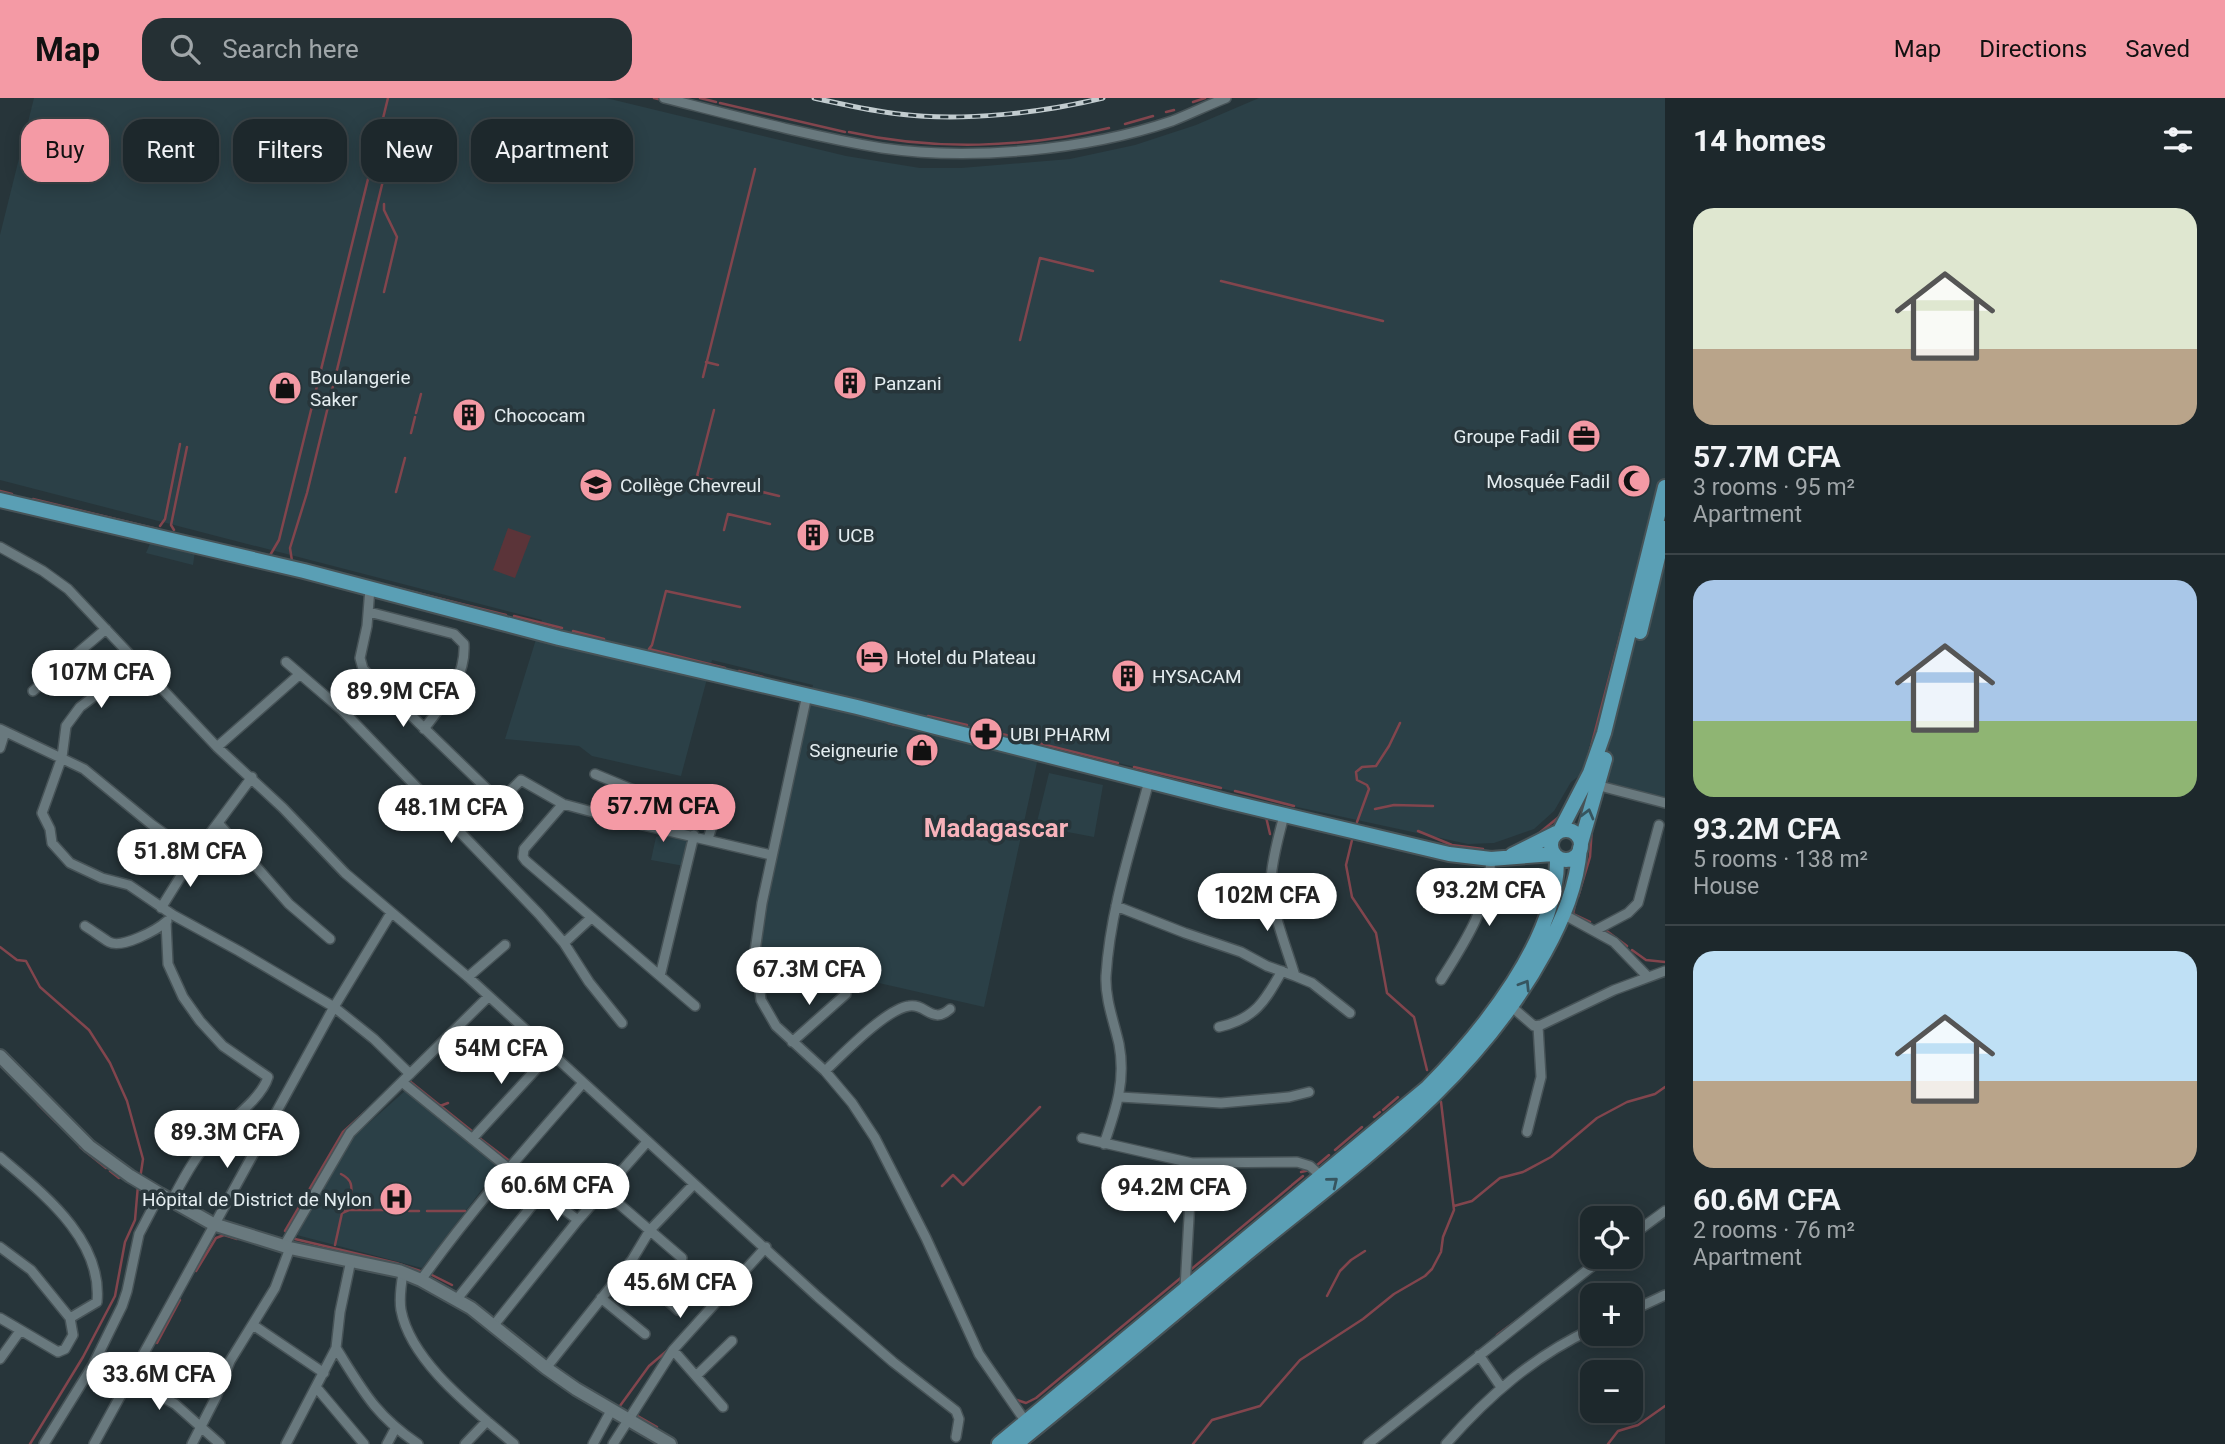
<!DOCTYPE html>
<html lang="en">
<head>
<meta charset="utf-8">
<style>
	:root { --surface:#1d282c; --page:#253034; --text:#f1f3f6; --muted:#a0a6a9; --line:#3b4448; --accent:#f49aa5 }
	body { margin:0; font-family:Roboto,sans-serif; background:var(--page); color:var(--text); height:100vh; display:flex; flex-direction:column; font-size:26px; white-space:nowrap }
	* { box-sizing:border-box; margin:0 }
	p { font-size:23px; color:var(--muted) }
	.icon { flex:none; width:38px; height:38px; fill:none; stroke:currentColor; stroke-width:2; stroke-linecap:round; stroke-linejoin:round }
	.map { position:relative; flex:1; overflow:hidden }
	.drawer { display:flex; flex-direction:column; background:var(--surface); width:560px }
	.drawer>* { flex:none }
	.top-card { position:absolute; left:21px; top:21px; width:665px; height:63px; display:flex; gap:14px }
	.buttons { position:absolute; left:1580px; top:1108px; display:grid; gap:14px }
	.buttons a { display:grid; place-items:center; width:63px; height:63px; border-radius:14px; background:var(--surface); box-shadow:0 4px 18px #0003,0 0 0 2px var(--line); font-size:35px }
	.price { position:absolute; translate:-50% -60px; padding:0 16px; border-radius:24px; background:#fff; color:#222; font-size:23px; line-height:46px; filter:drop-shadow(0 2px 4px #0008) }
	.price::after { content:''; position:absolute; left:50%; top:42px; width:21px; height:16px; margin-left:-10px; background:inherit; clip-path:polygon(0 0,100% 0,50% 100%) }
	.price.selected { background:var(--accent); color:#111 }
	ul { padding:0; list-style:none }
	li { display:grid; align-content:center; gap:14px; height:371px; padding:0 28px }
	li+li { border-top:2px solid var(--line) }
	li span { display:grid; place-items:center; height:217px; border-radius:21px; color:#555 }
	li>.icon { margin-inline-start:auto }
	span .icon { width:126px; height:126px; fill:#fffc; stroke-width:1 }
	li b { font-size:30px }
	h2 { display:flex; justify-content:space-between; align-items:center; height:84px; padding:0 28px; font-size:30px }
	.chip { padding:0 24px; border-radius:21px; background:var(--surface); box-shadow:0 4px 18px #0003,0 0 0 2px var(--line); font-size:24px; line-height:63px }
	.chip.selected { background:var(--accent); color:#111 }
	header { display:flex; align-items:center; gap:42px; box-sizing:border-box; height:98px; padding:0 35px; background:var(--accent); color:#111 }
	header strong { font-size:33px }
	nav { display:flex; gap:38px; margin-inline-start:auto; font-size:24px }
	.search { width:490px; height:63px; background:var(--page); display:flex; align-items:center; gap:18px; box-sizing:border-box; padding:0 24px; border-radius:21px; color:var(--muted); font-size:26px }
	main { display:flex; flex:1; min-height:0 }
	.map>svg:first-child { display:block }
	.built { fill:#2b4047 }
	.pitch { fill:#5b3439 }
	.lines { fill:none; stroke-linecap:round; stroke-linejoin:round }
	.stream { stroke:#82454d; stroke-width:2.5 }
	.minor-casing { stroke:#475357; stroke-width:12 }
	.tertiary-casing { stroke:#475357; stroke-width:16 }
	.primary-casing { stroke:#475357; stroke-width:18 }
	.minor { stroke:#69797e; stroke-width:9 }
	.tertiary { stroke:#69797e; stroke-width:12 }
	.primary { stroke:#5a9fb5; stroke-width:14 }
	.rail-casing { stroke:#c2cccf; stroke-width:5 }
	.rail { stroke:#27353a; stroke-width:2.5; stroke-dasharray:8; stroke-linecap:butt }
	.oneway { stroke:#36555f }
	.labels { text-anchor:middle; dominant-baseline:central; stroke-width:7; stroke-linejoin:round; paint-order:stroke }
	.poi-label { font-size:19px; fill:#e4edf0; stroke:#27353a; text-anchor:start }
	.district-label { font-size:26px; font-weight:bold; fill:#f8b3bb; stroke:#27353a }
</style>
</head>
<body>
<header>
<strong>Map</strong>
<div class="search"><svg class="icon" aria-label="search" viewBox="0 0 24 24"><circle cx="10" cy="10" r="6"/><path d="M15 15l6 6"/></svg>Search here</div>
<nav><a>Map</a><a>Directions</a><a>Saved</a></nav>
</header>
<main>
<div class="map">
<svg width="1665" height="1346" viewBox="0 0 1665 1346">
	<rect width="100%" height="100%" fill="#27353a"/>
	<path class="built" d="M 34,0 L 606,0 L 846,58 L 920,70 L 961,70 L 1070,61 L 1135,47 L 1196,27 L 1259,0 L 1665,0 L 1665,707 L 1598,690 L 1592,668 L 1571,684 L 1554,713 L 1534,731 L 1494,745 L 1468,746 L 1297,709 L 1041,646 L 984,909 L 756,857 L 775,749 L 813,587 L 712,562 L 681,678 L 592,658 L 579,648 L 505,641 L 542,522 L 0,382 L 0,137 Z
		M 151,443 L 195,453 L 193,467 L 146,455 Z
		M 1049,675 L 1103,687 L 1094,739 L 1036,728 Z
		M 668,735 L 690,738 L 684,768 L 651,762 L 656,739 Z
		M 405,993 L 499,1069 L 422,1170 L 297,1137 L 352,1040 Z"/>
	<path class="pitch" d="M 508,430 L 531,438 L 515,480 L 493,472 Z"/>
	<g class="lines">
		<path class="stream" d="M 654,0 L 658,1
			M 700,0 L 716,4
			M 1193,4 L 1205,0
			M 720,5 L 845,34
			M 1166,14 L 1174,12
			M 1125,26 L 1153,18
			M 849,34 C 934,53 1025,50 1109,30
			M 1221,183 L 1383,223
			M 384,194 L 397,139 L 384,112 L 384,106
			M 1020,242 L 1040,160 L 1093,173
			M 706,264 L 718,267
			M 703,279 L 755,71
			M 714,312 L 697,378 L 779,398
			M 416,315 L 421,296
			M 411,335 L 415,319
			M 0,393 L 12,396
			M 396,394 L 405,360
			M 33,401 L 157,431
			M 160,428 L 165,421 L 180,346
			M 174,432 L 171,427 L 187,349
			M 724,432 L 728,416 L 770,426
			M 269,459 L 279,442 L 388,0
			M 292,463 L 290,450 L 307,395 L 398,21
			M 393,489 L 506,517
			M 514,518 L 562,530
			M 573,533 L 604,541
			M 725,570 L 649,551 L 652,547 L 666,493 L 740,509
			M 739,573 L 763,579
			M 928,618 L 967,627
			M 888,625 L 896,627
			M 1002,636 L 1118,665
			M 1605,657 L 1608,643
			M 1588,660 L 1639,466
			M 1134,669 L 1221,690
			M 1235,693 L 1251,697
			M 1251,697 L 1294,708
			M 1375,711 L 1394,707 L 1433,708
			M 1266,719 L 1270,736
			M 1357,724 L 1369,691 L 1367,687 L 1357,682 L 1356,674 L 1362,669 L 1376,668 L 1389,648 L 1400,625
			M 1418,733 L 1452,747 L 1483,751
			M 1538,736 L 1560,718
			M 1353,738 L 1346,767 L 1352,799 L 1376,835 L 1387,895 L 1414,919 L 1427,972
			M 1578,799 L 1590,759 L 1592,729
			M 1576,802 L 1573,816 L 1590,824
			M 1604,831 L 1627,848
			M 0,849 L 17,862 L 26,863 L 40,889 L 89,932 L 110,965 L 127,1003 L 143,1061 L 140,1081
			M 1632,852 L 1646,862 L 1665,864
			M 407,981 L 473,1034
			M 38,1006 L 56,1024
			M 440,1008 L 448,1005
			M 1383,1012 L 1398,999
			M 1374,1019 L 1380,1014
			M 478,1039 L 511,1064
			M 80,1049 L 106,1070
			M 1335,1052 L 1362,1029
			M 1316,1068 L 1329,1057
			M 110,1073 L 119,1080
			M 1301,1074 L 1310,1072
			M 341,1076 C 353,1082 352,1089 351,1101 L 344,1109 L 343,1114
			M 1292,1087 L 1303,1078
			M 942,1088 L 953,1077 L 963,1087 L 1040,1009
			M 1454,1108 L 1472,1103 L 1500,1080 L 1523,1074 L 1551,1059 L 1597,1020 L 1627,1004 L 1655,996 L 1665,989
			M 409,1113 L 419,1113
			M 427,1113 L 465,1113
			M 285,1133 L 343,1034 L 365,1014
			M 295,1141 L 396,1165 L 420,1173
			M 335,1147 L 342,1115 L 349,1112 L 394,1112
			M 196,1173 L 216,1140 L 224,1137 L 237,1141
			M 1188,1174 L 1291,1088
			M 430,1176 L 452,1187
			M 1206,1198 L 1223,1184
			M 1327,1198 L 1340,1173 L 1351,1162 L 1365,1153
			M 1176,1224 L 1204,1200
			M 1497,1237 L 1532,1211
			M 157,1245 L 180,1202
			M 1017,1302 L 1026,1305 L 1036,1300 L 1183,1178
			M 617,1312 L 649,1268 L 669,1251
			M 636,1317 L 657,1329
			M 30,1346 L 83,1259 L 115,1198 L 125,1144 L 135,1122 L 138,1087
			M 1028,1346 L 1069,1312
			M 1193,1346 L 1212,1322 L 1260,1308 L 1300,1262 L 1363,1221 L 1394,1196 L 1425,1178 L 1432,1171 L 1441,1154 L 1443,1139 L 1454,1112 L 1441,1004
			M 1608,1346 L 1618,1333 L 1638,1327 L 1665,1308"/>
		<defs>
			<path id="minor" d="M 664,0 C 736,18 809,38 882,50 C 971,63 1087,52 1172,23 C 1190,16 1208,7 1226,0
				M 0,449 L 43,473 L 68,491 L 217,649 L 283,710 L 345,775 L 468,879 L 818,1199 L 893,1264 L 956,1313 L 959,1321 L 956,1339
				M 370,490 L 367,528 L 360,560 L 363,571 L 517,720
				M 369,514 L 454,536 L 464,546 C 466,581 443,605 424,631
				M 286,564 L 343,613 L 539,816 L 564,845 L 589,884 L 622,925
				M 138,565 L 80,609 L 66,628 L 62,659 L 42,715 L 50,731 L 52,745 L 70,765 L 102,780 L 129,787 L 173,817 L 239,853 L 334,909 L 374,941 L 410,976
				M 33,593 L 106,531
				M 807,597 L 762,805 L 755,853 L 761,902 L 776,928 L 825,973 L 852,1005 L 875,1040 L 926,1140 L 979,1256 L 1028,1327
				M 0,631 L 84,671 L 151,726 L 194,757 L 252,679
				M 217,649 L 300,576
				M 0,650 L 5,634
				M 595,676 L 631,691 L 713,711 L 716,715 L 708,741
				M 1596,687 L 1665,705
				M 500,703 L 521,682 L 563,706 L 630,724 L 771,757
				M 563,706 L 524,751 L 523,759 L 526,763 L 695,908
				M 1284,717 C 1279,738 1272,760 1271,782 C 1270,811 1287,850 1295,878 L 1312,885 L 1350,915
				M 218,725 L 289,806 L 330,841
				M 1116,808 L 1185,835 L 1241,854 L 1267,868 L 1295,878
				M 161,810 L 194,757
				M 1563,816 L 1614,844 L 1647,878
				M 166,824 L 168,866 L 183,899 L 200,923 L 223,948 L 268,979 C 261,1003 222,1028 206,1047 C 192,1063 182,1084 172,1102
				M 85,828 C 93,833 101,839 109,844 C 122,851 157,832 167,823
				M 1596,832 L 1628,815 L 1638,805 L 1659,727
				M 564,845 L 591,820
				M 660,878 L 694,737
				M 468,879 L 505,847
				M 1441,882 C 1465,844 1489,808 1491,761
				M 1512,909 L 1534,928 L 1541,927 L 1614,892 L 1665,873
				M 1219,929 C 1255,921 1265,903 1282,873
				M 792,944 L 846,896
				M 825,973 C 843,956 886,911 909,908 C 926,905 932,927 950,911
				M 402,984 L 508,1070 L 578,1122
				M 1120,999 L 1221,1005 L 1289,999 L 1309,994
				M 1527,1034 L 1541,979 L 1538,928
				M 1082,1040 L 1192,1065 L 1297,1064 L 1310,1068 L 1321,1078
				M 472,1041 L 551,955
				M 1104,1046 C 1116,1011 1126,983 1119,946 C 1114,924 1105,901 1106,878 C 1110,812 1132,747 1149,683
				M 0,1059 C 42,1095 103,1141 97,1204 L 70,1220
				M 604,1093 L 682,1160
				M 1631,1138 L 1665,1113
				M 284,1148 L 350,1035 L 488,899
				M 0,1149 L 31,1172 L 70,1220 L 73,1237 L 65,1251 L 58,1254 L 0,1220
				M 632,1162 L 656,1192 L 678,1212
				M 403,1175 C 401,1187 399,1200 401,1212 C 411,1265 476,1313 514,1346
				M 421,1182 C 471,1112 527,1049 583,985
				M 1185,1191 L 1192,1065
				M 601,1200 L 645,1236
				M 457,1201 L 542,1095
				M 1631,1213 L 1665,1197
				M 253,1227 L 324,1275
				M 494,1227 L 578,1122 L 647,1044
				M 336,1250 C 363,1293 375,1317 418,1346
				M 673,1252 L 723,1309
				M 1479,1257 L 1501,1289
				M 0,1261 L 20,1233
				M 93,1267 L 126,1286
				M 546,1270 L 632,1162 L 650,1132 L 694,1086
				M 696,1278 L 732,1243
				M 129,1281 L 175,1306 L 220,1346
				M 316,1289 L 364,1346
				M 44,1346 L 93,1267 L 122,1208 L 127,1193 L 139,1136 L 160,1096
				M 94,1346 L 334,909 L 391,815
				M 192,1346 L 216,1299 L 230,1263 L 275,1190 L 290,1150
				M 286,1346 L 336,1250 L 340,1214 L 351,1162
				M 387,1346 L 395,1331
				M 465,1346 L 487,1323
				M 593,1346 L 612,1311
				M 613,1346 L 673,1252 L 766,1149
				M 1368,1346 L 1605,1158
				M 1446,1346 C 1488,1298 1534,1258 1592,1231"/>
			<path id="tertiary" d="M 0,958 L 89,1048 L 130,1078 L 160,1096 L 213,1126 L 290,1150 L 399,1173 L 421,1182 L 471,1210 L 546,1270 L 576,1291 L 670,1346"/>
			<path id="primary" d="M 0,402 L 304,473 L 559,540 L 857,609 L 1226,703 L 1449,756 L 1491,761 L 1553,756
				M 1640,534 L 1665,430
				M1551 747a15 15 0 1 1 30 0a15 15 0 1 1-30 0Z
				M 1560,733 L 1590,675 L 1604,635 L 1665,389
				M 1581,745 L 1605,661
				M 1512,757 L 1556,735
				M 999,1346 L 1427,990 C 1481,935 1559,841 1557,759
				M 1016,1346 C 1092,1285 1166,1222 1241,1160 C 1353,1068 1474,985 1545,854 C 1563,821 1577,788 1580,750"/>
		</defs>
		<use href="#minor" class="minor-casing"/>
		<use href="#tertiary" class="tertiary-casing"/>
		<use href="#primary" class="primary-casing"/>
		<use href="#minor" class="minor"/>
		<use href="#tertiary" class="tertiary"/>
		<use href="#primary" class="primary"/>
		<defs>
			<path id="rail" d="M 814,0 C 842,6 870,13 899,16 C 962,24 1041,15 1103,0"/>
		</defs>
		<use href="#rail" class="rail-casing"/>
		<use href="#rail" class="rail"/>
	</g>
	<defs><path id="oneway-chevron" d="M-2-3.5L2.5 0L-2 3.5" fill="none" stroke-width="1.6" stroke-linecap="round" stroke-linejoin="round" transform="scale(1.75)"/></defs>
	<g class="oneway">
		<use href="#oneway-chevron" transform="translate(1588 716) rotate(-75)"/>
		<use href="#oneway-chevron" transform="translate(1525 887) rotate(-58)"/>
		<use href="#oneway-chevron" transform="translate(1333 1084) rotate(-39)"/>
	</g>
	<defs>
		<symbol id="building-disc" viewBox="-11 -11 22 22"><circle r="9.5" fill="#f49aa5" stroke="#27353a"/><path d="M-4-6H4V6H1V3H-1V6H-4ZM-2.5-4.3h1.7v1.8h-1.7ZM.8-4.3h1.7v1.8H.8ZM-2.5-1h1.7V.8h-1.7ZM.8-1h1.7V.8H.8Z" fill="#111"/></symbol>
		<symbol id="shop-disc" viewBox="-11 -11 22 22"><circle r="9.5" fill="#f49aa5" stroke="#27353a"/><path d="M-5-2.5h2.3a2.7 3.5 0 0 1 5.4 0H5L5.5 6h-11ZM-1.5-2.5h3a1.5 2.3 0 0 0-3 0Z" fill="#111"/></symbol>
		<symbol id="office-disc" viewBox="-11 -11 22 22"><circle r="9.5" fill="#f49aa5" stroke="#27353a"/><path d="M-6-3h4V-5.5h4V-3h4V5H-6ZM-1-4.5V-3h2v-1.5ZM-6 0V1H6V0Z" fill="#111"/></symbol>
		<symbol id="mosque-disc" viewBox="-11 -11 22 22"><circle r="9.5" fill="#f49aa5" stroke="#27353a"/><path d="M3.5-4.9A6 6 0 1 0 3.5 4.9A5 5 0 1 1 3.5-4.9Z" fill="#111"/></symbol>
		<symbol id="school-disc" viewBox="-11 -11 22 22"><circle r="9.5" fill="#f49aa5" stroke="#27353a"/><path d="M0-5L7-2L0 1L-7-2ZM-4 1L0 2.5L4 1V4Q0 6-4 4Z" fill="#111"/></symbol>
		<symbol id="hotel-disc" viewBox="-11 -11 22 22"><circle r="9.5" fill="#f49aa5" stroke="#27353a"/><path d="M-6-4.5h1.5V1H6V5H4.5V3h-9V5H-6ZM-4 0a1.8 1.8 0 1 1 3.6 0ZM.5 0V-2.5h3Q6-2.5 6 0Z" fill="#111"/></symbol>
		<symbol id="pharmacy-disc" viewBox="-11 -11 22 22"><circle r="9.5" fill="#f49aa5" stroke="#27353a"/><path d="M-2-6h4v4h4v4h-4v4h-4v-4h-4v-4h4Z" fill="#111"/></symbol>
		<symbol id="hospital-disc" viewBox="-11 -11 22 22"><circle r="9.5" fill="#f49aa5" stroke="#27353a"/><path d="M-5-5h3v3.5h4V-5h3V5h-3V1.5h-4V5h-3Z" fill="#111"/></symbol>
	</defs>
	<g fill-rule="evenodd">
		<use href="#building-disc" x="831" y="266" width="38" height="38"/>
		<use href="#shop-disc" x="266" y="271" width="38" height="38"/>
		<use href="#building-disc" x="450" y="298" width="38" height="38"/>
		<use href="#office-disc" x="1565" y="319" width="38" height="38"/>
		<use href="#mosque-disc" x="1615" y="364" width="38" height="38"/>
		<use href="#school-disc" x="577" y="368" width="38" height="38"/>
		<use href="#building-disc" x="794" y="418" width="38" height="38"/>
		<use href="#hotel-disc" x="853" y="540" width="38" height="38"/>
		<use href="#building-disc" x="1109" y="559" width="38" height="38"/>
		<use href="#pharmacy-disc" x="967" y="617" width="38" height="38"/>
		<use href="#shop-disc" x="903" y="633" width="38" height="38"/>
		<use href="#hospital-disc" x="377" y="1082" width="38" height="38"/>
	</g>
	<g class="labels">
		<g class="poi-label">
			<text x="310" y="279">Boulangerie<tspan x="310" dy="22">Saker</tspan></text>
			<text x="874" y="285">Panzani</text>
			<text x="494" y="317">Chococam</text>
			<text x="1560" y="338" text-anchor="end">Groupe Fadil</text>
			<text x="1610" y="383" text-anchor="end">Mosquée Fadil</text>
			<text x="620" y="387">Collège Chevreul</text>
			<text x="838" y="437">UCB</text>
			<text x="896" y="559">Hotel du Plateau</text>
			<text x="1152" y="578">HYSACAM</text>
			<text x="1010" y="636">UBI PHARM</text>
			<text x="898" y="652" text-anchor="end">Seigneurie</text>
			<text x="372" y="1101" text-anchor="end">Hôpital de District de Nylon</text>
		</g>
		<g class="district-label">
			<text x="996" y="730">Madagascar</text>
		</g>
	</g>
</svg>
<div class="buttons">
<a><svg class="icon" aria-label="locate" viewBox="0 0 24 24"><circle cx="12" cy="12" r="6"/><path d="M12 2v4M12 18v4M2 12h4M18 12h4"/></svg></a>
<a>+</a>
<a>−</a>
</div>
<b class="price" style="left:101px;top:612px">107M CFA</b>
<b class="price" style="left:403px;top:631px">89.9M CFA</b>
<b class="price selected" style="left:663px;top:746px">57.7M CFA</b>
<b class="price" style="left:451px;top:747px">48.1M CFA</b>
<b class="price" style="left:190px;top:791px">51.8M CFA</b>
<b class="price" style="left:1489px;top:830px">93.2M CFA</b>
<b class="price" style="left:1267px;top:835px">102M CFA</b>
<b class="price" style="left:809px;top:909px">67.3M CFA</b>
<b class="price" style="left:501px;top:988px">54M CFA</b>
<b class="price" style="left:227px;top:1072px">89.3M CFA</b>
<b class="price" style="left:557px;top:1125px">60.6M CFA</b>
<b class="price" style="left:1174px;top:1127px">94.2M CFA</b>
<b class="price" style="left:680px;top:1222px">45.6M CFA</b>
<b class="price" style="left:159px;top:1314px">33.6M CFA</b>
<div class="top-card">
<a class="chip selected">Buy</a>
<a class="chip">Rent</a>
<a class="chip">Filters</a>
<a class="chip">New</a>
<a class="chip">Apartment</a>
</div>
</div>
<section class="drawer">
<h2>14 homes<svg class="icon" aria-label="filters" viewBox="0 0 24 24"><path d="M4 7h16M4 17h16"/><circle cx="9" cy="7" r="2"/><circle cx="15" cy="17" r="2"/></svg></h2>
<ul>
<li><span style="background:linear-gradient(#dfe7d0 65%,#b9a48a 0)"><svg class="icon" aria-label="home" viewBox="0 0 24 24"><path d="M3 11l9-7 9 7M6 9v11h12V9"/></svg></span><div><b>57.7M CFA</b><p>3 rooms · 95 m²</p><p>Apartment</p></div></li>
<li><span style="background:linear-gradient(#a9c7e8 65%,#8fb573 0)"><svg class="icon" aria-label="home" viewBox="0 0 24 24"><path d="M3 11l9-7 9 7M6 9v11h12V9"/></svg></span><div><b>93.2M CFA</b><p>5 rooms · 138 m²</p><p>House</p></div></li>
<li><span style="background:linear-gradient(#bfe0f5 60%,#b9a48a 0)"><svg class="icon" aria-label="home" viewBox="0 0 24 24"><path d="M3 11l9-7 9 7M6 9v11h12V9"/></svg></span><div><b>60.6M CFA</b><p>2 rooms · 76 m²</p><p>Apartment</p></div></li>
</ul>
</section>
</main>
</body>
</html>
